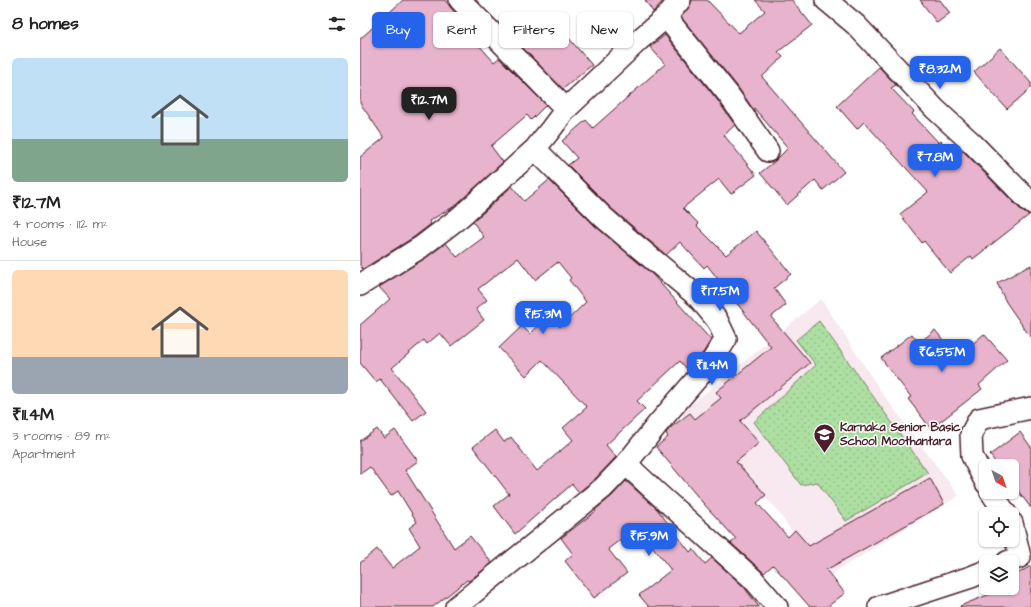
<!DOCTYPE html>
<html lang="en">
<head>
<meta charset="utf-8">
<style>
	:root { --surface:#fff; --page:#f6f6f6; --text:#222; --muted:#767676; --line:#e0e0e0; --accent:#2563eb }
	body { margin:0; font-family:"Architects Daughter",sans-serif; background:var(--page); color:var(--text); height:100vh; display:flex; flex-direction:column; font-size:15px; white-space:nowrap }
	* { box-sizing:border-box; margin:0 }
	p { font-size:13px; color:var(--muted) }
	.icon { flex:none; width:22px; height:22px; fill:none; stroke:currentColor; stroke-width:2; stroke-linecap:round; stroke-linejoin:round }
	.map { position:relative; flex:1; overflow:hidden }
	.sheet { display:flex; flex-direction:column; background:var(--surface); width:360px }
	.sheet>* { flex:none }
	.banner { position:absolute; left:12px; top:12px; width:380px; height:36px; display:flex; gap:8px }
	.needle { width:26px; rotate:140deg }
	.tools { position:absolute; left:619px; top:459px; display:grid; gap:8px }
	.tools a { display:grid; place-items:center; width:40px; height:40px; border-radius:6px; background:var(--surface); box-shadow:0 1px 3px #0004; font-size:20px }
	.price { position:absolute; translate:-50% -34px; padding:0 9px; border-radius:8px; background:var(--accent); color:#fff; font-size:13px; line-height:26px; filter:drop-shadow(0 1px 2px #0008) }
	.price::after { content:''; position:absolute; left:50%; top:24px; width:12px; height:9px; margin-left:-6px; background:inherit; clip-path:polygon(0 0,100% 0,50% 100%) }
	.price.selected { background:#222; color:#fff }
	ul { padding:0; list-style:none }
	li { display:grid; align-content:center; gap:8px; height:212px; padding:0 12px }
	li+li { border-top:1px solid var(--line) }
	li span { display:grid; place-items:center; height:124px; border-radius:6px; color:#555 }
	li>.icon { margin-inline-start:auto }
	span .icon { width:72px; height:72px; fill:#fffc; stroke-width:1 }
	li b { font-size:17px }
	h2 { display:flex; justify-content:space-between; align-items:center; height:48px; padding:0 12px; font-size:17px }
	.tag { padding:0 14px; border-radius:6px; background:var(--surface); box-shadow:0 1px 3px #0004; font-size:14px; line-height:36px }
	.tag.selected { background:var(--accent); color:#fff }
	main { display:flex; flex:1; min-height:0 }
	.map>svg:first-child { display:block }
	.built { fill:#f8e8f0 }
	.grass { fill:url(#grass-dots); stroke:#7b7f66 }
	.building { fill:#e8b3cd; stroke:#4a1f2b }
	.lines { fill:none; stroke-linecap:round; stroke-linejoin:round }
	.minor-casing { stroke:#4a1f2b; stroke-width:24 }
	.minor { stroke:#fff; stroke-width:21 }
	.labels { text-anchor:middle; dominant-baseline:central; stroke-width:3; stroke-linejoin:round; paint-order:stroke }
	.poi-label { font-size:12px; font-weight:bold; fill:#4a1f2b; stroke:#fff; text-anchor:start }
</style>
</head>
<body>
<main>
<section class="sheet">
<h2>8 homes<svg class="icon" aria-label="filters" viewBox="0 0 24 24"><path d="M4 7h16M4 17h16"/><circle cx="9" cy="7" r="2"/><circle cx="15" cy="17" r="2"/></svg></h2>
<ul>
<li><span style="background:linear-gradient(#bfe0f5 65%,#7fa58c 0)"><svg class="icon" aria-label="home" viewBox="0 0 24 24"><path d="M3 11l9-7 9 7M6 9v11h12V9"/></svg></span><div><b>₹12.7M</b><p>4 rooms · 112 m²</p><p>House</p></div></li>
<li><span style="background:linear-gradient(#ffd9b3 70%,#9aa5b1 0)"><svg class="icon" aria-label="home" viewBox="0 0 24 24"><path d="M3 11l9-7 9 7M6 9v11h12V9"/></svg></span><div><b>₹11.4M</b><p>3 rooms · 89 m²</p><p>Apartment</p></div></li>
</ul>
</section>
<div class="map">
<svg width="671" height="607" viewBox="0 0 671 607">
	<defs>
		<pattern id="grass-dots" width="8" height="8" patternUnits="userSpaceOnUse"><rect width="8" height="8" fill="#acdfa1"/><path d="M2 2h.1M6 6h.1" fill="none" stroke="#96bf8b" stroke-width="1.8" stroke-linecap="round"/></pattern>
	</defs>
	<rect width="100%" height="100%" fill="#fff"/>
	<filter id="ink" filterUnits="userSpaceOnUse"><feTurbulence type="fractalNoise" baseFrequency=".025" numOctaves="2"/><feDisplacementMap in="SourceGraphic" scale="8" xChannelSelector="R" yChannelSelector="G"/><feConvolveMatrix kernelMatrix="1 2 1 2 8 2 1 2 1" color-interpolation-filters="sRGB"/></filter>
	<g filter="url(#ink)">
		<path class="built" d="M 461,299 L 522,393 L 599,496 L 465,578 L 414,506 L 321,413 Z"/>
		<path class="grass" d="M 459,321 L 568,473 L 486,521 L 457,482 L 441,485 L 394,422 L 456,365 L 436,340 Z"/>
		<path class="building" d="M 43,0 L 85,0 L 91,8 L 104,22 L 101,25 L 134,62 L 139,58 L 186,105 L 171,120 L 167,115 L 131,146 L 143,162 L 95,206 L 69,221 L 71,224 L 54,237 L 3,269 L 0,266 L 0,157 L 24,138 L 0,103 L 0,39 Z
			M 285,0 L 304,0 L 293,12 Z
			M 332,0 L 347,0 L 379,33 L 405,11 L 395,0 L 432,0 L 452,25 L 418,52 L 423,57 L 402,77 L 484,172 L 463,190 L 455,180 L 427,205 L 400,173 L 415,161 L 428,148 L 394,108 L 393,109 L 377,86 L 321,17 L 329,7 Z
			M 560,0 L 580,0 L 590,13 L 577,23 Z
			M 174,27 L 181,39 L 189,34 L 195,44 L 206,35 L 232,65 L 203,89 L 157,42 L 160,40 L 158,36 Z
			M 305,35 L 358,101 L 375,125 L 364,135 L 396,175 L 371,194 L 359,179 L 323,208 L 339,224 L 337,226 L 366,255 L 396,231 L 431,274 L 414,288 L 426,305 L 411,317 L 450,363 L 380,421 L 399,443 L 376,462 L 406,495 L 397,503 L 428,537 L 435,530 L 449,546 L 570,478 L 584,504 L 466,570 L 485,593 L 467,607 L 450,607 L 413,565 L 404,573 L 371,543 L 376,539 L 343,503 L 296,447 L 308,437 L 306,433 L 310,428 L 330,413 L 335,419 L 361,398 L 356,392 L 411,347 L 347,265 L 344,268 L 320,242 L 306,255 L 251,208 L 208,165 L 217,158 L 202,141 L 226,120 L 233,128 L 305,64 L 290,47 Z
			M 640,48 L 671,83 L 671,88 L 647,109 L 614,72 Z
			M 519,67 L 536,85 L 531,88 L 554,112 L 552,114 L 579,143 L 581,141 L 596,158 L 603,151 L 662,211 L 669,215 L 613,259 L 611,256 L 590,273 L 564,241 L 562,243 L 540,214 L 568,192 L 504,122 L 497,129 L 477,106 Z
			M 189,180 L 235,226 L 292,274 L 351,340 L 343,353 L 326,368 L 320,361 L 277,401 L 285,409 L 246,445 L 256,457 L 235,479 L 219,492 L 212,484 L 155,534 L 134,506 L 149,494 L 113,447 L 135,430 L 144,442 L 151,437 L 177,471 L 213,440 L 203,428 L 227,407 L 182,360 L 166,376 L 139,348 L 162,326 L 170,334 L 189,316 L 200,327 L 226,302 L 209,280 L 211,278 L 198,262 L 175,280 L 158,258 L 118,289 L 127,300 L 116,309 L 124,320 L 91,346 L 80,333 L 67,344 L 64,340 L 32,368 L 66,411 L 53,421 L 20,379 L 16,382 L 0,363 L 0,325 L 30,299 L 19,287 L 67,257 L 86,243 L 97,257 L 124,237 L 113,222 L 152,186 L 164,201 Z
			M 671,265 L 671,338 L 646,302 L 637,283 Z
			M 575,330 L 597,357 L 624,334 L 647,360 L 619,385 L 622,389 L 571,429 L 548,399 L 551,397 L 521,358 L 552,334 L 559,343 Z
			M 17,429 L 24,438 L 35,430 L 58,461 L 45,470 L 94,548 L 110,536 L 132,563 L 109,581 L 107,580 L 73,607 L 0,607 L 0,563 L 17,549 L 32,568 L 60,546 L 49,528 L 57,522 L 38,491 L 31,496 L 10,467 L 0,474 L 0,441 Z
			M 660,432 L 671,447 L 671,508 L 652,483 L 652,466 L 638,466 L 630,455 Z
			M 266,481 L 297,509 L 330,552 L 333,549 L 345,564 L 352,558 L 384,587 L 399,607 L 289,607 L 279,595 L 311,570 L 277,527 L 248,549 L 267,573 L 234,598 L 205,561 L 213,554 L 201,538 L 236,511 L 235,510 L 252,496 Z
			M 671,566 L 671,607 L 600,607 L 600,606 L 645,588 L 652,588 L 652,577 Z"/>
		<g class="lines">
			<defs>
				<path id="minor" d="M 100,0 L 206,109 L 279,40 L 306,17 L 320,0
					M 466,0 L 496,25 L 575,109 L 613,144 L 671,203
					M 306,17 L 368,94 L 408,151
					M 0,285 L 61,247 L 100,217 L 175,149 L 191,129 L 206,109
					M 266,464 L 296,492 L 393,579 L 417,607
					M 626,483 L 612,456 L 611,434 L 619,419 L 671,408
					M 631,492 L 646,514
					M 647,562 L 660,557 L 652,523
					M 96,607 L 243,488 L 266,464 L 297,425 L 352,361 L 366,339 L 357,320 L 338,297 L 272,242 L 243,217 L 175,149
					M 519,607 L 611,577 L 626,571"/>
			</defs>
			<use href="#minor" class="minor-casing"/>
			<use href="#minor" class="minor"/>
		</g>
	</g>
	<defs>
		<symbol id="school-pin" viewBox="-11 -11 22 30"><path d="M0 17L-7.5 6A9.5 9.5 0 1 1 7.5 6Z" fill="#4a1f2b" stroke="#fff"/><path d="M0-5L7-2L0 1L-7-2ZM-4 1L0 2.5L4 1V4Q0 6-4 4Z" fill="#fff"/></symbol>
	</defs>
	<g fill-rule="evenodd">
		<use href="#school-pin" x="452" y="422" width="25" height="34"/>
	</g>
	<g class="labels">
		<g class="poi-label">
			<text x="480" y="427">Karnaka Senior Basic<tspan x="480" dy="14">School Moothantara</tspan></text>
		</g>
	</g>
</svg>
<div class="tools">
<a><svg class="needle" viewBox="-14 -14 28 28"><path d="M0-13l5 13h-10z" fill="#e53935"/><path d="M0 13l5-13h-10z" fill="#767676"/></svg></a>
<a><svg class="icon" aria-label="locate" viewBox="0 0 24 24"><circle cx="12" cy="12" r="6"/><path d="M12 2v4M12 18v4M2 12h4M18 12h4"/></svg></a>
<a><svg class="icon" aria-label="layers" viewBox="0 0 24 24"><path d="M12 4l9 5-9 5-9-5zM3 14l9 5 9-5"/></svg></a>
</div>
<b class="price" style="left:580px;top:90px">₹8.32M</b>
<b class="price selected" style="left:69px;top:121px">₹12.7M</b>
<b class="price" style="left:575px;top:178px">₹7.8M</b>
<b class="price" style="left:360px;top:312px">₹17.5M</b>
<b class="price" style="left:183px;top:335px">₹15.3M</b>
<b class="price" style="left:582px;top:373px">₹6.55M</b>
<b class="price" style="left:352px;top:386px">₹11.4M</b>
<b class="price" style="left:289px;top:557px">₹15.9M</b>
<div class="banner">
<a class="tag selected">Buy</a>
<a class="tag">Rent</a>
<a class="tag">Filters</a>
<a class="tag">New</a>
</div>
</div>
</main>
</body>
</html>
